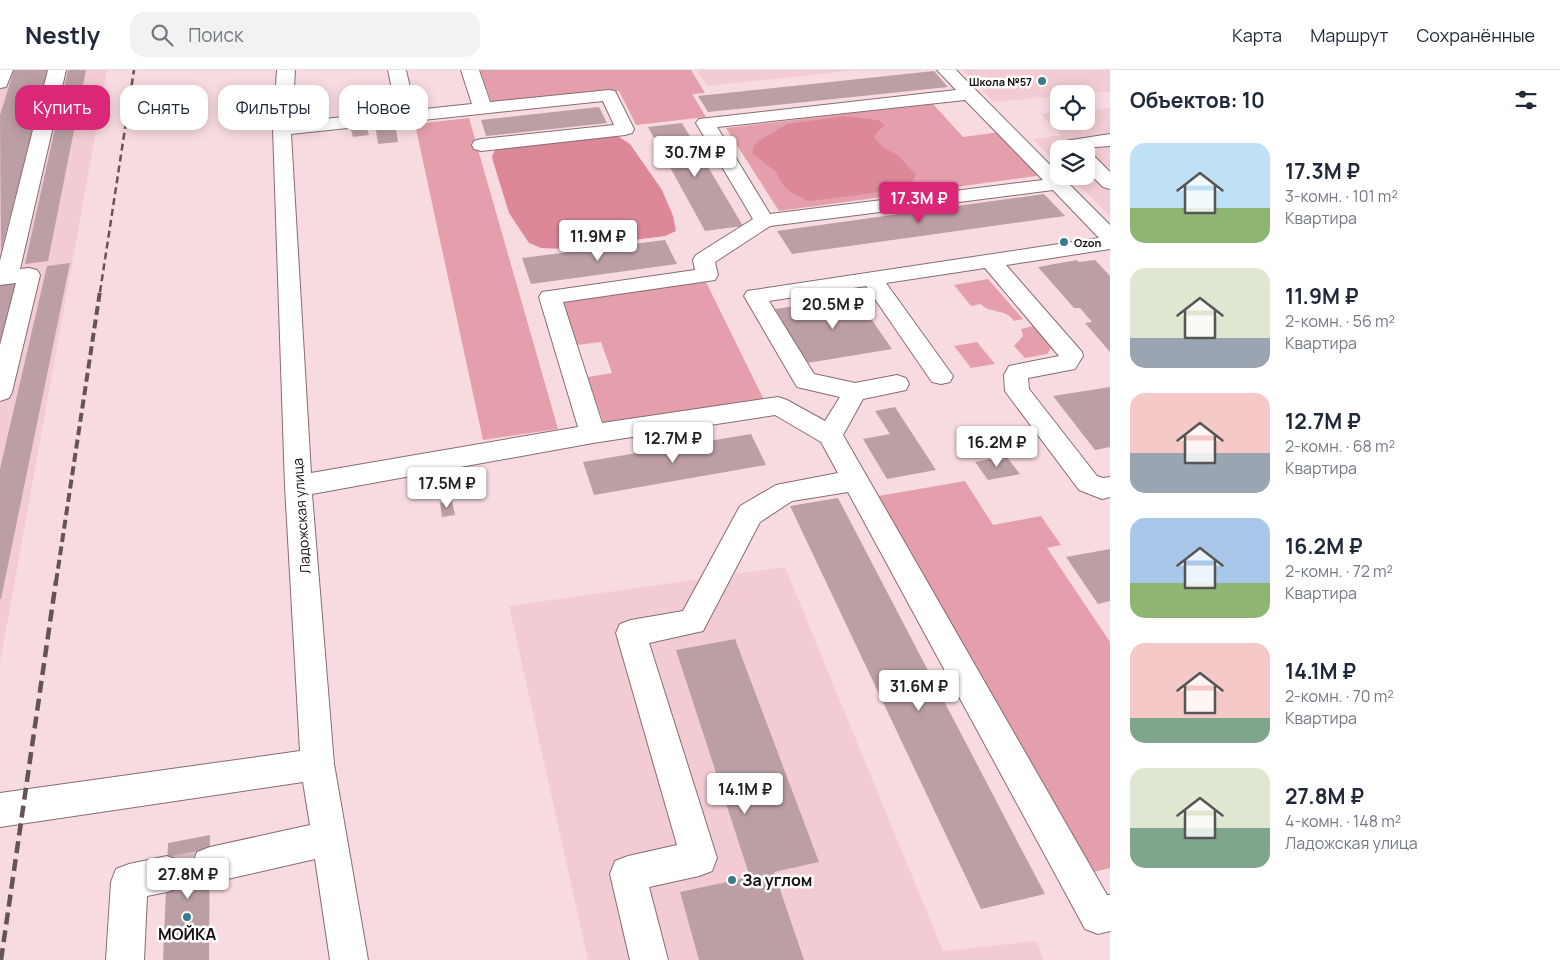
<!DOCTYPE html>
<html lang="ru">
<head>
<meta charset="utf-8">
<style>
	:root { --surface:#fff; --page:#f2f2f3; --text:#1f2937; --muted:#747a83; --line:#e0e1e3; --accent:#db2777 }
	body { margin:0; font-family:Manrope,sans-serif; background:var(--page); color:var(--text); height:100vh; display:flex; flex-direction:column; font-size:19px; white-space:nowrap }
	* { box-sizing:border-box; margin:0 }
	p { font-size:16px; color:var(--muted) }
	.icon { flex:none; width:28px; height:28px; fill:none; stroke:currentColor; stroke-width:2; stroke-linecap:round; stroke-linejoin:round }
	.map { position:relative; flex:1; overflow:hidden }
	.panel { display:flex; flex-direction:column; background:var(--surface); width:450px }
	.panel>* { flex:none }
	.banner { position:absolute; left:15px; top:15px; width:475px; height:45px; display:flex; gap:10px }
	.fabs { position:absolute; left:1050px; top:15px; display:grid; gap:10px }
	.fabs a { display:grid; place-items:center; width:45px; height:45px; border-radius:10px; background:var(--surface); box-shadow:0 2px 12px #0003; font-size:25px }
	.price { position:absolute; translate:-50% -42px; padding:0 11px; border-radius:5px; background:#fff; color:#222; font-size:16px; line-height:32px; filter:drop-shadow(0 1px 2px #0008) }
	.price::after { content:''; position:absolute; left:50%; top:30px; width:15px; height:11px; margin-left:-8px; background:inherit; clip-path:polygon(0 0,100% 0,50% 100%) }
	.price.current { background:var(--accent); color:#fff }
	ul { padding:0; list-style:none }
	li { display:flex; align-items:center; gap:15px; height:125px; padding:0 20px }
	li span { display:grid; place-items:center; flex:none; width:140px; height:100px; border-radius:15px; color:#555 }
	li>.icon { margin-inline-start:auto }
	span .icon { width:60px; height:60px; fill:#fffc; stroke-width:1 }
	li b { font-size:21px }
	h2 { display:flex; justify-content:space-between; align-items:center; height:60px; padding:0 20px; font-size:21px }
	.pill { padding:0 18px; border-radius:15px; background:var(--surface); box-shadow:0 2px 12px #0003; font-size:18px; line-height:45px }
	.pill.current { background:var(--accent); color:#fff }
	header { display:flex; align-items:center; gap:30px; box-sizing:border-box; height:70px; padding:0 25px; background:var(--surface); border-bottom:1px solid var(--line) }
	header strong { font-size:24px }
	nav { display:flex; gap:28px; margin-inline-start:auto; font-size:18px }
	.search { width:350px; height:45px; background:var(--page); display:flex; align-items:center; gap:12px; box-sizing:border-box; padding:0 18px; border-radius:15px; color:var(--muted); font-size:19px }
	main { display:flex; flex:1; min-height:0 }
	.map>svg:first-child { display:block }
	.built { fill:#f2ccd2 }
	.green { fill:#e59fac }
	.forest { fill:#d89 }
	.building { fill:#bb9fa4 }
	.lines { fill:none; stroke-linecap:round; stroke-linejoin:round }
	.minor-tunnel { stroke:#d6bcc1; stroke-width:33; stroke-dasharray:33 17; stroke-linecap:butt }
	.minor-casing { stroke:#866d71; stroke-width:2 }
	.minor { fill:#fff; fill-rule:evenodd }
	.rail-far2 { stroke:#635456; stroke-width:2.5; stroke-dasharray:7 4; stroke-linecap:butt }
	.rail-far1 { stroke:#635456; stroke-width:4; stroke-dasharray:9 4.5; stroke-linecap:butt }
	.rail { stroke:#635456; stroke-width:4.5; stroke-dasharray:12 6; stroke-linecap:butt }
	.poi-dot { fill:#3a7c8e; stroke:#fff; stroke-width:2 }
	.labels { text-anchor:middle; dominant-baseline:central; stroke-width:5; stroke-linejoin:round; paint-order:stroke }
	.far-poi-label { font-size:11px; font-weight:bold; fill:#180f10; stroke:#fff; text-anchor:end }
	.street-label { font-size:14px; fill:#180f10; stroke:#fff }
	.near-poi-label { font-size:16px; font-weight:bold; fill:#180f10; stroke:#fff; text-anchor:start }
</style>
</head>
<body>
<header>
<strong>Nestly</strong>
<div class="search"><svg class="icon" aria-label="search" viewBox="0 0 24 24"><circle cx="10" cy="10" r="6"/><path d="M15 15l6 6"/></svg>Поиск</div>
<nav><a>Карта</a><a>Маршрут</a><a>Сохранённые</a></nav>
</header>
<main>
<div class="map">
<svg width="1110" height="890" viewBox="0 0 1110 890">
	<rect width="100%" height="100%" fill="#f8dbe0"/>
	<path class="built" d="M 0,0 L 107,0 L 0,593 Z
		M 697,0 L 857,0 L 707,16 Z
		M 963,0 L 1110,0 L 1110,22 L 1059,24 L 1059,26 L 994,32 Z
		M 1110,38 L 1110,146 L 1070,106 L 1086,106 L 1086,79 L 1059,79 L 1059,95 L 1033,69 L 1061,65 L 1041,44 L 1059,42 L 1059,51 L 1086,51 L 1086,40 Z
		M 785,497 L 943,881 L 1036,871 L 1044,890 L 588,890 L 509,536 Z"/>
	<path class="green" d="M 480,0 L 691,0 L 705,23 L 692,24 L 706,47 L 636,55 L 619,21 L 492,34 Z
		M 932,33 L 963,67 L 1000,62 L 1044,105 L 779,141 L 726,58 Z
		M 469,48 L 558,359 L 483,370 L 415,54 Z
		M 988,209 L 1023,249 L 1014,251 C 1006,238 989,244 981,234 L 971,236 L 954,215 Z
		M 705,210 L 764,330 L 604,355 L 588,307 L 612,303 L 601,272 L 577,275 L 562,229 Z
		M 1033,256 L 1051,278 L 1047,284 L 1025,288 L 1014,276 L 1023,266 L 1021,259 Z
		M 977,272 L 995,294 L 971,298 L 954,276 Z
		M 965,411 L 993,455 L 1041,446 L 1061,475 L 1047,478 L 1110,572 L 1110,798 L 1081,805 L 873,427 Z"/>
	<path class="forest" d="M 843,46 L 878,50 L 885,55 L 877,62 L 874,68 L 884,78 L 899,86 L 916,105 L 910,116 L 866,124 L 809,131 L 792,123 L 782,114 L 776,102 L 753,84 L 753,78 L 758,71 L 787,54 Z
		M 603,66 L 619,67 L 630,74 L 662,120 L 673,146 L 676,161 L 665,166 L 564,179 L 541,178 L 529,173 L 509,143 L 493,91 L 492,86 L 495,80 L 511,75 Z"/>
	<path class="building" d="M 14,0 L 48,0 L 1,182 L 0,45 Z
		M 68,0 L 86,0 L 48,191 L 25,194 Z
		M 934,1 L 948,17 L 708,42 L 698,26 Z
		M 599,37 L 607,53 L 486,66 L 481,50 Z
		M 395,53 L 398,72 L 378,74 L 375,55 Z
		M 682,53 L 743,156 L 705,161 L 648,57 Z
		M 367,58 L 369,65 L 353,67 L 351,60 Z
		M 1044,124 L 1065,146 L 792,184 L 777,161 Z
		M 665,170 L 677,194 L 531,214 L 522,188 Z
		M 1077,190 L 1079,192 L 1095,190 L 1110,206 L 1110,282 L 1085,253 L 1092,252 L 1080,238 L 1074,238 L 1038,197 Z
		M 70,193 L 1,529 L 0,529 L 0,399 L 47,196 Z
		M 17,211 L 0,276 L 0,213 Z
		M 856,227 L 892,279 L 807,293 L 775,239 Z
		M 1110,317 L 1110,377 L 1095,380 L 1053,326 Z
		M 895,337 L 936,400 L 887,409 L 863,369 L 890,364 L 875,341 Z
		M 751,364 L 766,395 L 594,425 L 583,392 Z
		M 1006,386 L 1020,404 L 988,410 L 975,392 Z
		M 838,428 L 1015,767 L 1045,824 L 981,839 L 790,436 Z
		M 452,431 L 455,445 L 442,447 L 440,433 Z
		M 1110,479 L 1110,531 L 1098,534 L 1066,487 Z
		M 735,569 L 819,792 L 774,802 L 804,890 L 699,890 L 680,822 L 750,807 L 676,580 Z
		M 210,765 L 209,890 L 163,890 L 168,773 Z"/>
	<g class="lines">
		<path class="minor-tunnel" d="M 167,804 L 210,795"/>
		<defs>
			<path id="minor" d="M 0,0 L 13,0 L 6,17 L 0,18 Z
				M 48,0 L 66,0 L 20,199 L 29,198 L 37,200 L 40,205 L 12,322 L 9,328 L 0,331 L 0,275 L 16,213 L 0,215 L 0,191 Z
				M 277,0 L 295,0 L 292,52 L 397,42 L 388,0 L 406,0 L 415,40 L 472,34 L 461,0 L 479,0 L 490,32 L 609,20 L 615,21 L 634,59 L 632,63 L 625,65 L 481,81 L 474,79 L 472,75 L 474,71 L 481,69 L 614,55 L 603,31 L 291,64 L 311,403 L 578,357 L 539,227 L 542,222 L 695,200 L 693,190 L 696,185 L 753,149 L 696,53 L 699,49 L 956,20 L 937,0 L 956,0 L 1059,104 L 1059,106 L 1061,106 L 1110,155 L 1110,179 L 1006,195 L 1082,282 L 1083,286 L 1075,299 L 1028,308 L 1029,319 L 1097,406 L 1103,408 L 1110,407 L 1110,427 L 1102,429 L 1079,420 L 1005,321 L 1004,305 L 1009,296 L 1059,286 L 985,198 L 886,213 L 953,306 L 950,312 L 941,314 L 932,312 L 866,216 L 769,231 L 814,304 L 855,313 L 897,305 L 906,308 L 909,314 L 906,320 L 863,329 L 843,365 L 1107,825 L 1110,825 L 1110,861 L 1098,864 L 1085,859 L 848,422 L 792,431 L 760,452 L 703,561 L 649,573 L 717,788 L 712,801 L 699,806 L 649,817 L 668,890 L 630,890 L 610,804 L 615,791 L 628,786 L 677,775 L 616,563 L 620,554 L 631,550 L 683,541 L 740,436 L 776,415 L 838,403 L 821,372 L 775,345 L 593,373 L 312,424 L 334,694 L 368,890 L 330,890 L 315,789 L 210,813 L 197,808 L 192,795 L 197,782 L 210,777 L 310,755 L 303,712 L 0,757 L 0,723 L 300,681 L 285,416 L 273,59 ZM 965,30 L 1043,110 L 770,144 L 717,57 ZM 1053,120 L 1099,168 L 747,221 L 744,226 L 797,317 L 840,327 L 825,351 L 787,330 L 778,327 L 602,353 L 563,232 L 715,210 L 718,205 L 715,192 L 770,156 Z
				M 1110,64 L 1110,76 L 1065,79 L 1063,75 L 1065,71 Z
				M 1086,83 L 1093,85 L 1110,102 L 1110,119 L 1103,117 L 1086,100 Z
				M 167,786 L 180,791 L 185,804 L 180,817 L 167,822 L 147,826 L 144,890 L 106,890 L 111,812 L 116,799 L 129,794 Z"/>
		</defs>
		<use href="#minor" class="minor-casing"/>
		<use href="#minor" class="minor"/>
		<path class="rail-far2" d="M 100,222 L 134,0"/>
		<path class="rail-far1" d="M 56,512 L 100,221"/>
		<path class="rail" d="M 1,890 L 56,511"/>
	</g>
	<g class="poi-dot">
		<circle cx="1042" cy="11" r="5"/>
		<circle cx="1064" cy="172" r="5"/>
		<circle cx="732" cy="810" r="5"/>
		<circle cx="187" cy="847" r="5"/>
	</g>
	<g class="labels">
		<g class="far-poi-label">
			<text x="1032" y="11">Школа №57</text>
			<text x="1074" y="172" text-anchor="start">Ozon</text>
		</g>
		<g class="street-label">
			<text transform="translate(301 446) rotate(-94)">Ладожская улица</text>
		</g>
		<g class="near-poi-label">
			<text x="742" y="810">За углом</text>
			<text x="187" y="864" text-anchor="middle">МОЙКА</text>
		</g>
	</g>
</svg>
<div class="fabs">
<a><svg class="icon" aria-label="locate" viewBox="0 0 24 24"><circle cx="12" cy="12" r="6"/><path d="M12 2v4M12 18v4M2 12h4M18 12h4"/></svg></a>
<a><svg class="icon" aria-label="layers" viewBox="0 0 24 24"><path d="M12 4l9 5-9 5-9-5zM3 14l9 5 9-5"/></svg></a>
</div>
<b class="price" style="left:695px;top:108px">30.7M ₽</b>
<b class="price current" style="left:919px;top:154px">17.3M ₽</b>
<b class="price" style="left:598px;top:192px">11.9M ₽</b>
<b class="price" style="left:833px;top:260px">20.5M ₽</b>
<b class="price" style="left:673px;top:394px">12.7M ₽</b>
<b class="price" style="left:997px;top:398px">16.2M ₽</b>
<b class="price" style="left:447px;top:439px">17.5M ₽</b>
<b class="price" style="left:919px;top:642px">31.6M ₽</b>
<b class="price" style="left:745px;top:745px">14.1M ₽</b>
<b class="price" style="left:188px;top:830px">27.8M ₽</b>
<div class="banner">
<a class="pill current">Купить</a>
<a class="pill">Снять</a>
<a class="pill">Фильтры</a>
<a class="pill">Новое</a>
</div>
</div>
<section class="panel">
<h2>Объектов: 10<svg class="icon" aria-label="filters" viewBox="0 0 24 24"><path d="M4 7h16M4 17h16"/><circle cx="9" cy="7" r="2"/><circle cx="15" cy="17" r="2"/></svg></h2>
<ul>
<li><span style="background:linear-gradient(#bfe0f5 65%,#8fb573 0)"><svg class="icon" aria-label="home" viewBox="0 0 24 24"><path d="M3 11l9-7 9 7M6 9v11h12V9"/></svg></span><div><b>17.3M ₽</b><p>3-комн. · 101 m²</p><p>Квартира</p></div></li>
<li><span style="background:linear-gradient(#dfe7d0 70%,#9aa5b1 0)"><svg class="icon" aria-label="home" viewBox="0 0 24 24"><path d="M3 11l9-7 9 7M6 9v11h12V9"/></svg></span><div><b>11.9M ₽</b><p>2-комн. · 56 m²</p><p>Квартира</p></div></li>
<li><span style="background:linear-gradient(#f6c9c9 60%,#9aa5b1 0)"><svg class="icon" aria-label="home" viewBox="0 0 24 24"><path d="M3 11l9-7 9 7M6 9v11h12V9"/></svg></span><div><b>12.7M ₽</b><p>2-комн. · 68 m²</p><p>Квартира</p></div></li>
<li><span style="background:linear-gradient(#a9c7e8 65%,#8fb573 0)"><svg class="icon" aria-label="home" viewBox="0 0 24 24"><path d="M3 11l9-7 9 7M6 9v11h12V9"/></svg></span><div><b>16.2M ₽</b><p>2-комн. · 72 m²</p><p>Квартира</p></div></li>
<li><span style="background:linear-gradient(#f6c9c9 75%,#7fa58c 0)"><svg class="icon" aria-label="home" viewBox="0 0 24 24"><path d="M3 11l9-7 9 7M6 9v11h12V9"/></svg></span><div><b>14.1M ₽</b><p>2-комн. · 70 m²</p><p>Квартира</p></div></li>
<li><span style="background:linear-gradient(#dfe7d0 60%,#7fa58c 0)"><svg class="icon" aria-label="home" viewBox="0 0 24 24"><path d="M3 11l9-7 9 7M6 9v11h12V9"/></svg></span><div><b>27.8M ₽</b><p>4-комн. · 148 m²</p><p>Ладожская улица</p></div></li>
</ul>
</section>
</main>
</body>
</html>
